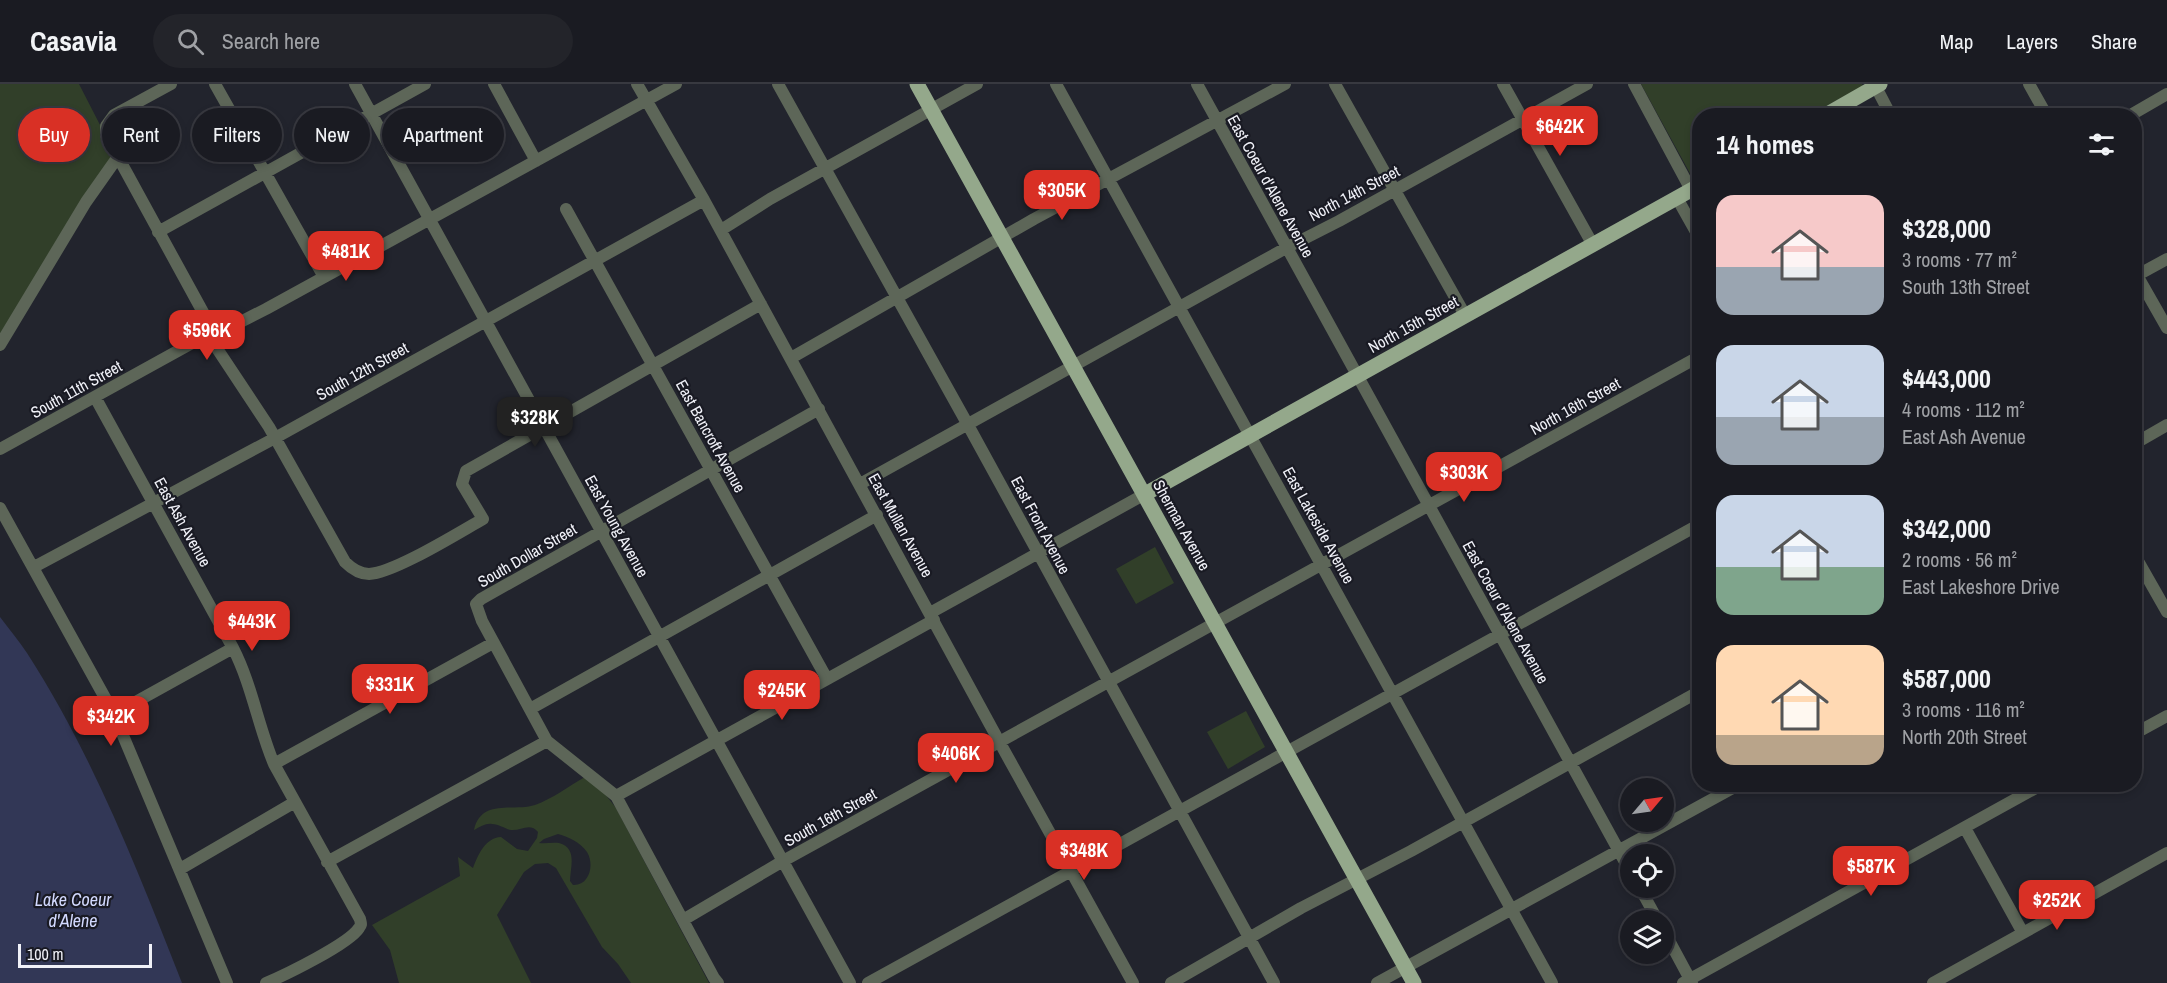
<!DOCTYPE html>
<html lang="en">
<head>
<meta charset="utf-8">
<style>
	:root { --surface:#1a1b22; --page:#23242a; --text:#f1f3f6; --muted:#9fa1a5; --line:#383940; --accent:#d93025 }
	body { margin:0; font-family:"Archivo Narrow",sans-serif; background:var(--page); color:var(--text); height:100vh; display:flex; flex-direction:column; font-size:22px; white-space:nowrap }
	* { box-sizing:border-box; margin:0 }
	p { font-size:20px; color:var(--muted) }
	.icon { flex:none; width:33px; height:33px; fill:none; stroke:currentColor; stroke-width:2; stroke-linecap:round; stroke-linejoin:round }
	.map { position:relative; flex:1; overflow:hidden }
	.drawer { position:absolute; left:1692px; top:24px; width:450px; height:684px; display:flex; flex-direction:column; background:var(--surface); border-radius:24px; box-shadow:0 3px 9px #0003,0 0 0 2px var(--line) }
	.drawer>* { flex:none }
	.guide { position:absolute; left:18px; top:24px; width:570px; height:54px; display:flex; gap:12px }
	.needle { width:39px; rotate:61deg }
	.fabs { position:absolute; left:1620px; top:694px; display:grid; gap:12px }
	.fabs a { display:grid; place-items:center; width:54px; height:54px; border-radius:50%; background:var(--surface); box-shadow:0 3px 9px #0003,0 0 0 2px var(--line); font-size:30px }
	.scale { position:absolute; left:18px; bottom:15px; width:134px; box-sizing:border-box; padding-left:6px; border:3px solid #f0f1f8; border-top:0; font-size:16px; line-height:21px; white-space:nowrap; color:#f0f1f8; -webkit-text-stroke:4px #191a23; paint-order:stroke }
	.price { position:absolute; translate:-50% -51px; padding:0 14px; border-radius:12px; background:var(--accent); color:#fff; font-size:20px; line-height:39px; filter:drop-shadow(0 2px 3px #0008) }
	.price::after { content:''; position:absolute; left:50%; top:36px; width:18px; height:14px; margin-left:-9px; background:inherit; clip-path:polygon(0 0,100% 0,50% 100%) }
	.price.active { background:#222; color:#fff }
	ul { padding:0; list-style:none }
	li { display:flex; align-items:center; gap:18px; height:150px; padding:0 24px }
	li span { display:grid; place-items:center; flex:none; width:168px; height:120px; border-radius:18px; color:#555 }
	li>.icon { margin-inline-start:auto }
	span .icon { width:72px; height:72px; fill:#fffc; stroke-width:1 }
	li b { font-size:26px }
	h2 { display:flex; justify-content:space-between; align-items:center; height:72px; padding:0 24px; font-size:26px }
	.chip { padding:0 21px; border-radius:27px; background:var(--surface); box-shadow:0 3px 9px #0003,0 0 0 2px var(--line); font-size:21px; line-height:54px }
	.chip.active { background:var(--accent); color:#fff }
	header { display:flex; align-items:center; gap:36px; box-sizing:border-box; height:84px; padding:0 30px; background:var(--surface); border-bottom:2px solid var(--line) }
	header strong { font-size:28px }
	nav { display:flex; gap:33px; margin-inline-start:auto; font-size:21px }
	.search { width:420px; height:54px; background:var(--page); display:flex; align-items:center; gap:15px; box-sizing:border-box; padding:0 21px; border-radius:33px; color:var(--muted); font-size:22px }
	.map>svg:first-child { display:block }
	.green { fill:#313f29; fill-rule:evenodd }
	.water { fill:#323756 }
	.lines { fill:none; stroke-linecap:round; stroke-linejoin:round }
	.minor { stroke:#5d6658; stroke-width:12 }
	.major { stroke:#94a88b; stroke-width:15 }
	.labels { text-anchor:middle; dominant-baseline:central; stroke-width:4.5; stroke-linejoin:round; paint-order:stroke }
	.street-label { font-size:16px; fill:#f0f1f8; stroke:#191a23 }
	.water-label { font-size:18px; font-style:italic; fill:#d2d9fe; stroke:#191a23 }
</style>
</head>
<body>
<header>
<strong>Casavia</strong>
<div class="search"><svg class="icon" aria-label="search" viewBox="0 0 24 24"><circle cx="10" cy="10" r="6"/><path d="M15 15l6 6"/></svg>Search here</div>
<nav><a>Map</a><a>Layers</a><a>Share</a></nav>
</header>
<div class="map">
<svg width="2167" height="899" viewBox="0 0 2167 899">
	<rect width="100%" height="100%" fill="#22242d"/>
	<path class="green" d="M 0,0 L 79,0 L 117,74 L 0,257 Z
		M 1641,0 L 1862,0 L 1863,2 L 1810,31 L 1700,32 L 1699,94 L 1696,95 L 1692,93 Z
		M 1155,463 L 1174,499 L 1136,520 L 1116,485 Z
		M 1246,627 L 1265,663 L 1228,685 L 1207,648 Z
		M 585,693 L 605,710 L 616,724 L 709,899 L 631,899 L 618,880 L 602,863 L 556,784 L 548,779 L 535,780 L 524,788 L 497,831 L 531,899 L 399,899 L 390,866 L 372,841 L 460,792 L 458,773 L 473,784 C 478,771 485,754 501,753 L 517,765 L 528,767 L 537,754 L 538,748 C 530,738 521,747 511,746 C 505,745 499,740 492,740 C 486,739 480,743 474,746 C 481,714 514,728 535,721 C 552,715 569,702 585,693 ZM 558,750 C 569,753 580,758 587,768 C 595,781 589,802 573,801 L 570,797 C 570,784 578,764 559,759 C 552,758 546,760 539,759 L 544,755 Z"/>
	<path class="water" d="M 0,533 C 9,545 19,557 27,569 C 93,671 138,787 182,899 L 0,899 Z"/>
	<g class="lines">
		<path class="minor" d="M 171,0 L 114,31 L 106,42 L 106,51 L 210,241 L 214,260 L 269,343 L 345,478 C 352,485 359,490 369,490 C 394,489 458,449 483,435 L 462,400 L 466,387 L 761,220
			M 215,0 L 324,193
			M 355,0 L 850,899
			M 494,0 L 536,77
			M 637,0 L 704,116 L 1000,659 L 1133,899
			M 778,0 L 968,341 L 1274,899
			M 1056,0 L 1552,899
			M 1197,0 L 1630,787
			M 1335,0 L 1465,231
			M 1503,0 L 1593,161
			M 1634,0 L 1691,106
			M 2029,0 L 2047,32
			M 1876,3 L 1891,32
			M 2129,32 L 2167,10
			M 1677,114 L 1700,155
			M 566,125 L 827,595
			M 721,146 L 770,115 L 977,0
			M 158,148 L 425,0
			M 2134,186 L 2167,244
			M 2134,193 L 2167,175
			M 0,261 L 86,118 L 117,74
			M 791,274 L 1034,135 L 1285,0
			M 95,313 L 233,564 C 252,601 258,642 274,680 L 360,835 C 361,840 362,840 359,844 C 349,860 285,891 266,899
			M 2134,360 L 2167,341
			M 0,365 L 203,253 L 221,248 L 266,225 L 676,0
			M 860,400 L 1286,164 L 1339,137 L 1587,0
			M 0,424 L 114,630 L 227,899
			M 2134,470 L 2167,528
			M 34,483 L 275,354 L 704,116
			M 930,529 L 1145,410
			M 530,625 L 877,431
			M 114,630 L 233,564
			M 2134,650 L 2167,632
			M 274,680 L 493,559
			M 616,712 L 934,536
			M 1965,744 L 2023,849
			M 327,778 L 547,657
			M 180,785 L 295,718
			M 1640,804 L 1658,837
			M 683,836 L 783,777 L 1700,272
			M 1664,847 L 1692,899
			M 718,899 L 714,894 L 616,712 L 547,657 L 482,537 L 476,520 L 481,515 L 819,325
			M 868,899 L 1700,440
			M 1171,899 L 1301,824 L 1411,767 L 1700,607
			M 1377,899 L 1740,700
			M 1683,899 L 2043,700
			M 1933,899 L 2167,769"/>
		<path class="major" d="M 917,0 L 1414,899
			M 1824,32 L 1880,0
			M 1145,410 L 1700,101"/>
	</g>
	<g class="labels">
		<g class="street-label">
			<text transform="translate(1271 102) rotate(61)">East Coeur d'Alene Avenue</text>
			<text transform="translate(1354 109) rotate(-28)">North 14th Street</text>
			<text transform="translate(1413 240) rotate(-29)">North 15th Street</text>
			<text transform="translate(362 287) rotate(-29)">South 12th Street</text>
			<text transform="translate(76 305) rotate(-29)">South 11th Street</text>
			<text transform="translate(1575 322) rotate(-29)">North 16th Street</text>
			<text transform="translate(711 352) rotate(61)">East Bancroft Avenue</text>
			<text transform="translate(183 438) rotate(61)">East Ash Avenue</text>
			<text transform="translate(901 441) rotate(61)">East Mullan Avenue</text>
			<text transform="translate(1041 441) rotate(62)">East Front Avenue</text>
			<text transform="translate(1182 441) rotate(61)">Sherman Avenue</text>
			<text transform="translate(1319 441) rotate(61)">East Lakeside Avenue</text>
			<text transform="translate(617 442) rotate(61)">East Young Avenue</text>
			<text transform="translate(527 471) rotate(-30)">South Dollar Street</text>
			<text transform="translate(1506 528) rotate(61)">East Coeur d'Alene Avenue</text>
			<text transform="translate(830 733) rotate(-29)">South 16th Street</text>
		</g>
		<g class="water-label">
			<text x="73" y="815">Lake Coeur<tspan x="73" dy="21">d'Alene</tspan></text>
		</g>
	</g>
</svg>
<div class="fabs">
<a><svg class="needle" viewBox="-14 -14 28 28"><path d="M0-13l5 13h-10z" fill="#e53935"/><path d="M0 13l5-13h-10z" fill="#9fa1a5"/></svg></a>
<a><svg class="icon" aria-label="locate" viewBox="0 0 24 24"><circle cx="12" cy="12" r="6"/><path d="M12 2v4M12 18v4M2 12h4M18 12h4"/></svg></a>
<a><svg class="icon" aria-label="layers" viewBox="0 0 24 24"><path d="M12 4l9 5-9 5-9-5zM3 14l9 5 9-5"/></svg></a>
</div>
<div class="scale">100 m</div>
<b class="price" style="left:1560px;top:73px">$642K</b>
<b class="price" style="left:1062px;top:137px">$305K</b>
<b class="price" style="left:346px;top:198px">$481K</b>
<b class="price" style="left:207px;top:277px">$596K</b>
<b class="price active" style="left:535px;top:364px">$328K</b>
<b class="price" style="left:1464px;top:419px">$303K</b>
<b class="price" style="left:252px;top:568px">$443K</b>
<b class="price" style="left:390px;top:631px">$331K</b>
<b class="price" style="left:782px;top:637px">$245K</b>
<b class="price" style="left:111px;top:663px">$342K</b>
<b class="price" style="left:956px;top:700px">$406K</b>
<b class="price" style="left:1084px;top:797px">$348K</b>
<b class="price" style="left:1871px;top:813px">$587K</b>
<b class="price" style="left:2057px;top:847px">$252K</b>
<div class="guide">
<a class="chip active">Buy</a>
<a class="chip">Rent</a>
<a class="chip">Filters</a>
<a class="chip">New</a>
<a class="chip">Apartment</a>
</div>
<section class="drawer">
<h2>14 homes<svg class="icon" aria-label="filters" viewBox="0 0 24 24"><path d="M4 7h16M4 17h16"/><circle cx="9" cy="7" r="2"/><circle cx="15" cy="17" r="2"/></svg></h2>
<ul>
<li><span style="background:linear-gradient(#f6c9c9 60%,#9aa5b1 0)"><svg class="icon" aria-label="home" viewBox="0 0 24 24"><path d="M3 11l9-7 9 7M6 9v11h12V9"/></svg></span><div><b>$328,000</b><p>3 rooms · 77 m²</p><p>South 13th Street</p></div></li>
<li><span style="background:linear-gradient(#c9d6e8 60%,#9aa5b1 0)"><svg class="icon" aria-label="home" viewBox="0 0 24 24"><path d="M3 11l9-7 9 7M6 9v11h12V9"/></svg></span><div><b>$443,000</b><p>4 rooms · 112 m²</p><p>East Ash Avenue</p></div></li>
<li><span style="background:linear-gradient(#c9d6e8 60%,#7fa58c 0)"><svg class="icon" aria-label="home" viewBox="0 0 24 24"><path d="M3 11l9-7 9 7M6 9v11h12V9"/></svg></span><div><b>$342,000</b><p>2 rooms · 56 m²</p><p>East Lakeshore Drive</p></div></li>
<li><span style="background:linear-gradient(#ffd9b3 75%,#b9a48a 0)"><svg class="icon" aria-label="home" viewBox="0 0 24 24"><path d="M3 11l9-7 9 7M6 9v11h12V9"/></svg></span><div><b>$587,000</b><p>3 rooms · 116 m²</p><p>North 20th Street</p></div></li>
</ul>
</section>
</div>
</body>
</html>
